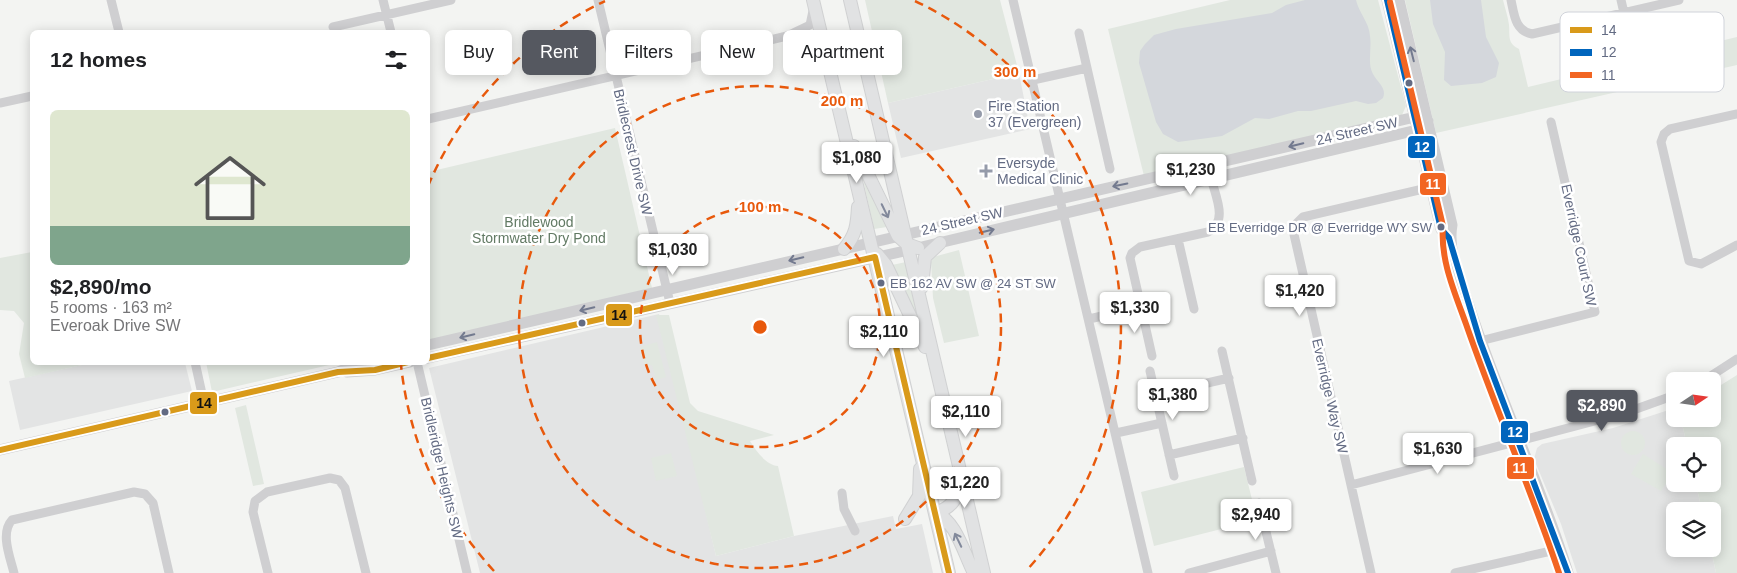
<!DOCTYPE html>
<html lang="en">
<head>
<meta charset="utf-8">
<style>
	:root { --surface:#fff; --page:#f6f6f6; --text:#202124; --muted:#757577; --line:#e0e0e0; --accent:#555860 }
	body { margin:0; font-family:Helvetica,sans-serif; background:var(--page); color:var(--text); height:100vh; display:flex; flex-direction:column; font-size:19px; white-space:nowrap }
	* { box-sizing:border-box; margin:0 }
	p { font-size:16px; color:var(--muted) }
	.icon { flex:none; width:28px; height:28px; fill:none; stroke:currentColor; stroke-width:2; stroke-linecap:round; stroke-linejoin:round }
	.map { position:relative; flex:1; overflow:hidden }
	.panel { position:absolute; left:30px; top:30px; width:400px; height:335px; display:flex; flex-direction:column; background:var(--surface); border-radius:8px; box-shadow:0 2px 12px #0003 }
	.panel>* { flex:none }
	.banner { position:absolute; left:445px; top:30px; width:475px; height:45px; display:flex; gap:10px }
	.needle { width:32px; rotate:77deg }
	.fabs { position:absolute; left:1666px; top:372px; display:grid; gap:10px }
	.fabs a { display:grid; place-items:center; width:55px; height:55px; border-radius:8px; background:var(--surface); box-shadow:0 2px 12px #0003; font-size:25px }
	.price { position:absolute; translate:-50% -42px; padding:0 11px; border-radius:5px; background:#fff; color:#222; font-size:16px; line-height:32px; filter:drop-shadow(0 1px 2px #0008) }
	.price::after { content:''; position:absolute; left:50%; top:30px; width:15px; height:11px; margin-left:-8px; background:inherit; clip-path:polygon(0 0,100% 0,50% 100%) }
	.price.current { background:var(--accent); color:#fff }
	ul { padding:0; list-style:none }
	li { display:grid; align-content:center; gap:10px; height:265px; padding:0 20px }
	li+li { border-top:1px solid var(--line) }
	li span { display:grid; place-items:center; height:155px; border-radius:8px; color:#555 }
	li>.icon { margin-inline-start:auto }
	span .icon { width:90px; height:90px; fill:#fffc; stroke-width:1 }
	li b { font-size:21px }
	h2 { display:flex; justify-content:space-between; align-items:center; height:60px; padding:0 20px; font-size:21px }
	.pill { padding:0 18px; border-radius:8px; background:var(--surface); box-shadow:0 2px 12px #0003; font-size:18px; line-height:45px }
	.pill.current { background:var(--accent); color:#fff }
	.map>svg:first-child { display:block }
	.built { fill:#e3e4e4 }
	.green { fill:#e1e7e0 }
	.water { fill:#d4d7dc }
	.lines { fill:none; stroke-linecap:round; stroke-linejoin:round }
	.secondary-casing { stroke:#d0d1d2; stroke-width:14 }
	.minor { stroke:#cfcfd1; stroke-width:9 }
	.tertiary { stroke:#cfcfd1; stroke-width:11 }
	.secondary { stroke:#e1e2e3; stroke-width:12 }
	.bus-1-casing { stroke:#fff; stroke-width:10 }
	.bus-2-casing { stroke:#fff; stroke-width:10 }
	.bus-3-casing { stroke:#fff; stroke-width:10 }
	.bus-1 { stroke:#d99a1a; stroke-width:6 }
	.bus-2 { stroke:#0065bd; stroke-width:6 }
	.bus-3 { stroke:#f26522; stroke-width:6 }
	.oneway { stroke:#737a8f }
	.oneway2 { stroke:#82899b }
	.ring { fill:none; stroke:#e8590c; stroke-width:2.5; stroke-dasharray:9 6 }
	.bus-dot { fill:#636b83; stroke:#fff; stroke-width:2 }
	.poi-dot { fill:#959baa; stroke:#fff; stroke-width:2 }
	.labels { text-anchor:middle; dominant-baseline:central; stroke-width:5; stroke-linejoin:round; paint-order:stroke }
	.bus-label { font-size:13px; fill:#636b83; stroke:#fff; text-anchor:end }
	.poi-label { font-size:14px; fill:#636b83; stroke:#fff; text-anchor:start }
	.street-label { font-size:14px; fill:#636b83; stroke:#fff }
	.park-label { font-size:14px; fill:#627a64; stroke:#fff }
	.key { fill:#fff; stroke:#d0d3da; stroke-width:1 }
	.key-label { font-size:14px; fill:#636b83 }
	.centre { fill:#e8590c; stroke:#fff; stroke-width:2.5 }
	.ring-label { font-size:15px; text-anchor:middle; font-weight:bold; fill:#e8590c; stroke:#fff; stroke-width:5; stroke-linejoin:round; paint-order:stroke }
	.line-badge { stroke:#fff; stroke-width:2 }
	.badge-label { font-size:14px; text-anchor:middle; font-weight:bold; fill:#fff }
	.pale-badge-label { font-size:14px; text-anchor:middle; font-weight:bold; fill:#111 }
</style>
</head>
<body>
<div class="map">
<svg width="1737" height="573" viewBox="0 0 1737 573">
	<rect width="100%" height="100%" fill="#f3f4f2"/>
	<path class="built" d="M 1019,73 L 1030,129 L 901,158 L 888,103 Z
		M 659,314 L 716,556 L 794,536 L 893,516 L 896,529 L 922,524 L 933,573 L 480,573 L 429,368 Z
		M 91,363 L 185,363 L 192,391 L 20,430 L 9,381 Z
		M 1675,408 L 1675,419 L 1681,419 L 1687,446 L 1675,446 L 1675,484 L 1696,484 L 1702,511 L 1675,511 L 1675,549 L 1711,549 L 1716,573 L 1577,573 L 1561,524 L 1534,459 L 1537,448 L 1542,444 L 1613,428 Z"/>
	<path class="green" d="M 865,0 L 1000,0 L 1019,73 L 888,103 Z
		M 1230,0 L 1378,0 L 1406,106 L 1402,115 L 1144,176 L 1108,29 Z
		M 1405,0 L 1503,0 C 1505,8 1508,17 1509,25 C 1510,36 1507,43 1519,49 L 1528,87 L 1737,37 L 1737,65 L 1436,133 Z
		M 615,128 L 652,288 L 428,341 L 428,172 Z
		M 862,175 L 887,227 L 874,229 Z
		M 959,250 L 979,336 L 944,343 L 933,298 L 931,262 L 933,257 Z
		M 32,252 L 32,362 L 91,363 L 25,378 L 19,354 L 24,323 L 14,311 L 0,310 L 0,258 Z
		M 906,262 L 917,313 L 914,314 L 892,265 Z
		M 656,315 L 669,315 L 690,403 L 698,411 L 774,435 L 750,441 C 756,451 766,465 778,466 L 794,536 L 716,556 Z
		M 657,342 L 666,377 L 656,380 L 652,365 L 645,366 L 640,347 Z
		M 206,362 L 338,362 L 338,363 L 212,392 Z
		M 1737,375 L 1737,573 L 1716,573 L 1711,549 L 1712,549 L 1712,511 L 1702,511 L 1696,484 L 1712,484 L 1712,446 L 1687,446 L 1681,419 L 1712,419 L 1713,390 Z
		M 246,405 L 264,484 L 253,486 L 235,408 Z
		M1621 443a12 12 0 1 1 24 0a12 12 0 1 1-24 0Z
		M 671,453 L 677,476 L 656,481 L 651,458 Z
		M 1643,454 L 1673,473 L 1661,491 L 1631,474 Z
		M 1244,467 L 1257,520 L 1154,546 L 1141,492 Z"/>
	<path class="water" d="M 1305,0 L 1356,0 C 1359,13 1369,22 1370,36 C 1372,49 1367,63 1373,74 C 1378,83 1387,88 1383,98 L 1376,103 L 1368,104 L 1356,101 L 1311,111 L 1298,111 L 1269,119 L 1255,118 L 1222,136 L 1208,138 L 1178,142 L 1163,134 L 1156,122 L 1139,63 L 1140,51 L 1145,44 L 1154,35 L 1176,29 L 1272,13 L 1286,5 Z
		M 1430,0 L 1481,0 L 1486,37 L 1499,63 L 1496,77 L 1482,83 L 1451,86 L 1444,80 L 1445,52 L 1433,24 Z"/>
	<g class="lines">
		<defs>
			<path id="secondary" d="M 813,0 L 949,573
				M 850,0 L 984,573
				M 854,146 L 898,236 L 907,244 L 918,248
				M 844,249 C 856,235 857,225 858,207
				M 877,254 L 886,265 L 925,347
				M 922,287 L 925,257 L 940,243
				M 935,513 C 956,520 964,554 974,573
				M 935,513 C 952,508 958,498 960,481
				M 905,519 L 919,496 L 920,469"/>
		</defs>
		<use href="#secondary" class="secondary-casing"/>
		<path class="minor" d="M 111,0 L 119,32
			M 383,0 L 391,32
			M 598,0 L 670,303
			M 1013,0 L 1148,573
			M 1511,0 C 1514,14 1515,31 1532,34 L 1679,0
			M 1621,0 L 1624,13
			M 333,27 L 451,0
			M 1079,33 L 1087,68
			M 797,36 L 813,36 L 822,47
			M 1033,80 L 1087,68 L 1110,169
			M 0,103 L 32,96
			M 1737,114 L 1670,129 L 1664,134 L 1661,142 L 1689,261 L 1701,264 L 1737,245
			M 428,119 L 787,36 L 810,25 L 813,11
			M 1178,239 L 1194,309
			M 1089,319 L 1141,307
			M 1480,341 L 1595,312 L 1551,122
			M 1222,351 L 1252,481
			M 1152,356 L 1130,258 L 1132,253 L 1140,247 L 1208,232 C 1229,222 1215,195 1211,178
			M 195,362 L 204,403
			M 417,362 L 467,573
			M 1150,371 L 1174,476
			M 1703,381 L 1737,359
			M 1155,395 L 1229,378
			M 1116,433 L 1162,423
			M 1169,455 L 1243,438
			M 1351,485 L 1625,413 L 1675,395
			M 842,493 L 844,509 L 855,531
			M 1259,503 L 1276,573
			M 14,573 C 10,557 0,533 12,520 L 134,492 L 145,494 L 153,503 L 169,573
			M 268,573 L 253,512 L 255,501 L 267,492 L 330,478 L 339,480 L 345,488 L 366,573
			M 1189,573 L 1271,551
			M 1371,573 L 1293,230 L 1296,224 L 1303,217 L 1436,186
			M 1455,573 L 1560,549"/>
		<path class="tertiary" d="M 1387,0 L 1441,229 L 1449,238
			M 1399,0 L 1452,225 C 1447,251 1461,281 1469,306 C 1498,396 1540,482 1568,573
			M 428,345 L 1415,117 L 1428,121
			M 428,358 L 909,250 L 1417,130 L 1428,121
			M 347,372 L 375,370 L 410,362
			M 0,450 L 338,372 L 362,362"/>
		<use href="#secondary" class="secondary"/>
		<defs>
			<path id="bus-1" d="M 428,358 L 875,257 L 949,573
				M 0,450 L 338,372 L 375,370 L 408,362"/>
			<path id="bus-2" d="M 1387,0 L 1441,229 L 1449,238 L 1480,341 L 1568,573"/>
			<path id="bus-3" d="M 1390,2 L 1443,226 C 1440,260 1455,293 1466,324 C 1495,408 1531,489 1559,573"/>
		</defs>
		<use href="#bus-1" class="bus-1-casing"/>
		<use href="#bus-2" class="bus-2-casing"/>
		<use href="#bus-3" class="bus-3-casing"/>
		<use href="#bus-1" class="bus-1"/>
		<use href="#bus-2" class="bus-2"/>
		<use href="#bus-3" class="bus-3"/>
	</g>
	<defs><path id="oneway-shaft" d="M-6 0H5M1.5-3L5.5 0L1.5 3" fill="none" stroke-width="1.6" stroke-linecap="round" stroke-linejoin="round" transform="scale(1.25)"/></defs>
	<g class="oneway">
		<use href="#oneway-shaft" transform="translate(1412 54) rotate(-104)"/>
		<use href="#oneway-shaft" transform="translate(1296 145) rotate(167)"/>
		<use href="#oneway-shaft" transform="translate(1120 185) rotate(168)"/>
		<use href="#oneway-shaft" transform="translate(987 231) rotate(-14)"/>
		<use href="#oneway-shaft" transform="translate(796 259) rotate(167)"/>
		<use href="#oneway-shaft" transform="translate(587 309) rotate(167)"/>
		<use href="#oneway-shaft" transform="translate(467 336) rotate(167)"/>
	</g>
	<g class="oneway2">
		<use href="#oneway-shaft" transform="translate(885 211) rotate(64)"/>
		<use href="#oneway-shaft" transform="translate(958 540) rotate(-116)"/>
	</g>
	<g class="ring">
		<circle cx="760" cy="327" r="120"/>
		<circle cx="760" cy="327" r="241"/>
		<path d="M494 571A361 361 0 0 1 401 365M428 186A361 361 0 0 1 605 1M915 1A361 361 0 0 1 1026 571"/>
	</g>
	<g class="bus-dot">
		<circle cx="1409" cy="83" r="4.5"/>
		<circle cx="1441" cy="227" r="4.5"/>
		<circle cx="881" cy="283" r="4.5"/>
		<circle cx="582" cy="323" r="4.5"/>
		<circle cx="165" cy="412" r="4.5"/>
	</g>
	<g class="poi-dot">
		<circle cx="978" cy="114" r="5"/>
		<path d="M983.5 163.5h5v5h5v5h-5v5h-5v-5h-5v-5h5z"/>
	</g>
	<g class="labels">
		<g class="bus-label">
			<text x="1432" y="227">EB Everridge DR @ Everridge WY SW</text>
			<text x="890" y="283" text-anchor="start">EB 162 AV SW @ 24 ST SW</text>
		</g>
		<g class="poi-label">
			<text x="988" y="106">Fire Station<tspan x="988" dy="16">37 (Evergreen)</tspan></text>
			<text x="997" y="163">Eversyde<tspan x="997" dy="16">Medical Clinic</tspan></text>
		</g>
		<g class="street-label">
			<text transform="translate(1357 131) rotate(-13)">24 Street SW</text>
			<text transform="translate(633 152) rotate(77)">Bridlecrest Drive SW</text>
			<text transform="translate(962 221) rotate(-13)">24 Street SW</text>
			<text transform="translate(1579 245) rotate(78)">Everridge Court SW</text>
			<text transform="translate(1330 396) rotate(77)">Everridge Way SW</text>
			<text transform="translate(442 468) rotate(77)">Bridleridge Heights SW</text>
		</g>
		<g class="park-label">
			<text x="539" y="222">Bridlewood<tspan x="539" dy="16">Stormwater Dry Pond</tspan></text>
		</g>
	</g>
	<rect x="1560" y="12" width="164" height="80" rx="8" class="key"/>
	<rect x="1570" y="27" width="22" height="6" fill="#d99a1a"/>
	<rect x="1570" y="49" width="22" height="7" fill="#0065bd"/>
	<rect x="1570" y="72" width="22" height="6" fill="#f26522"/>
	<g class="key-label">
		<text x="1601" y="35">14</text>
		<text x="1601" y="57">12</text>
		<text x="1601" y="80">11</text>
	</g>
	<circle cx="760" cy="327" r="8" class="centre"/>
	<g class="ring-label">
		<text x="1015" y="77">300 m</text>
		<text x="842" y="106">200 m</text>
		<text x="760" y="212">100 m</text>
	</g>
	<g class="line-badge">
		<rect x="1407" y="135" width="29" height="24" rx="5" fill="#0065bd"/>
		<rect x="1419" y="172" width="28" height="24" rx="5" fill="#f26522"/>
		<rect x="605" y="303" width="28" height="24" rx="5" fill="#d99a1a"/>
		<rect x="189" y="391" width="29" height="24" rx="5" fill="#d99a1a"/>
		<rect x="1500" y="420" width="29" height="24" rx="5" fill="#0065bd"/>
		<rect x="1506" y="456" width="29" height="24" rx="5" fill="#f26522"/>
	</g>
	<g class="badge-label">
		<text x="1422" y="152">12</text>
		<text x="1433" y="189">11</text>
		<text x="1515" y="437">12</text>
		<text x="1520" y="473">11</text>
	</g>
	<g class="pale-badge-label">
		<text x="619" y="320">14</text>
		<text x="204" y="408">14</text>
	</g>
</svg>
<div class="fabs">
<a><svg class="needle" viewBox="-14 -14 28 28"><path d="M0-13l5 13h-10z" fill="#e53935"/><path d="M0 13l5-13h-10z" fill="#757577"/></svg></a>
<a><svg class="icon" aria-label="locate" viewBox="0 0 24 24"><circle cx="12" cy="12" r="6"/><path d="M12 2v4M12 18v4M2 12h4M18 12h4"/></svg></a>
<a><svg class="icon" aria-label="layers" viewBox="0 0 24 24"><path d="M12 4l9 5-9 5-9-5zM3 14l9 5 9-5"/></svg></a>
</div>
<b class="price" style="left:857px;top:184px">$1,080</b>
<b class="price" style="left:1191px;top:196px">$1,230</b>
<b class="price" style="left:673px;top:276px">$1,030</b>
<b class="price" style="left:1300px;top:317px">$1,420</b>
<b class="price" style="left:1135px;top:334px">$1,330</b>
<b class="price" style="left:884px;top:358px">$2,110</b>
<b class="price" style="left:1173px;top:421px">$1,380</b>
<b class="price current" style="left:1602px;top:432px">$2,890</b>
<b class="price" style="left:966px;top:438px">$2,110</b>
<b class="price" style="left:1438px;top:475px">$1,630</b>
<b class="price" style="left:965px;top:509px">$1,220</b>
<b class="price" style="left:1256px;top:541px">$2,940</b>
<div class="banner">
<a class="pill">Buy</a>
<a class="pill current">Rent</a>
<a class="pill">Filters</a>
<a class="pill">New</a>
<a class="pill">Apartment</a>
</div>
<section class="panel">
<h2>12 homes<svg class="icon" aria-label="filters" viewBox="0 0 24 24"><path d="M4 7h16M4 17h16"/><circle cx="9" cy="7" r="2"/><circle cx="15" cy="17" r="2"/></svg></h2>
<ul>
<li><span style="background:linear-gradient(#dfe7d0 75%,#7fa58c 0)"><svg class="icon" aria-label="home" viewBox="0 0 24 24"><path d="M3 11l9-7 9 7M6 9v11h12V9"/></svg></span><div><b>$2,890/mo</b><p>5 rooms · 163 m²</p><p>Everoak Drive SW</p></div></li>
</ul>
</section>
</div>
</body>
</html>
